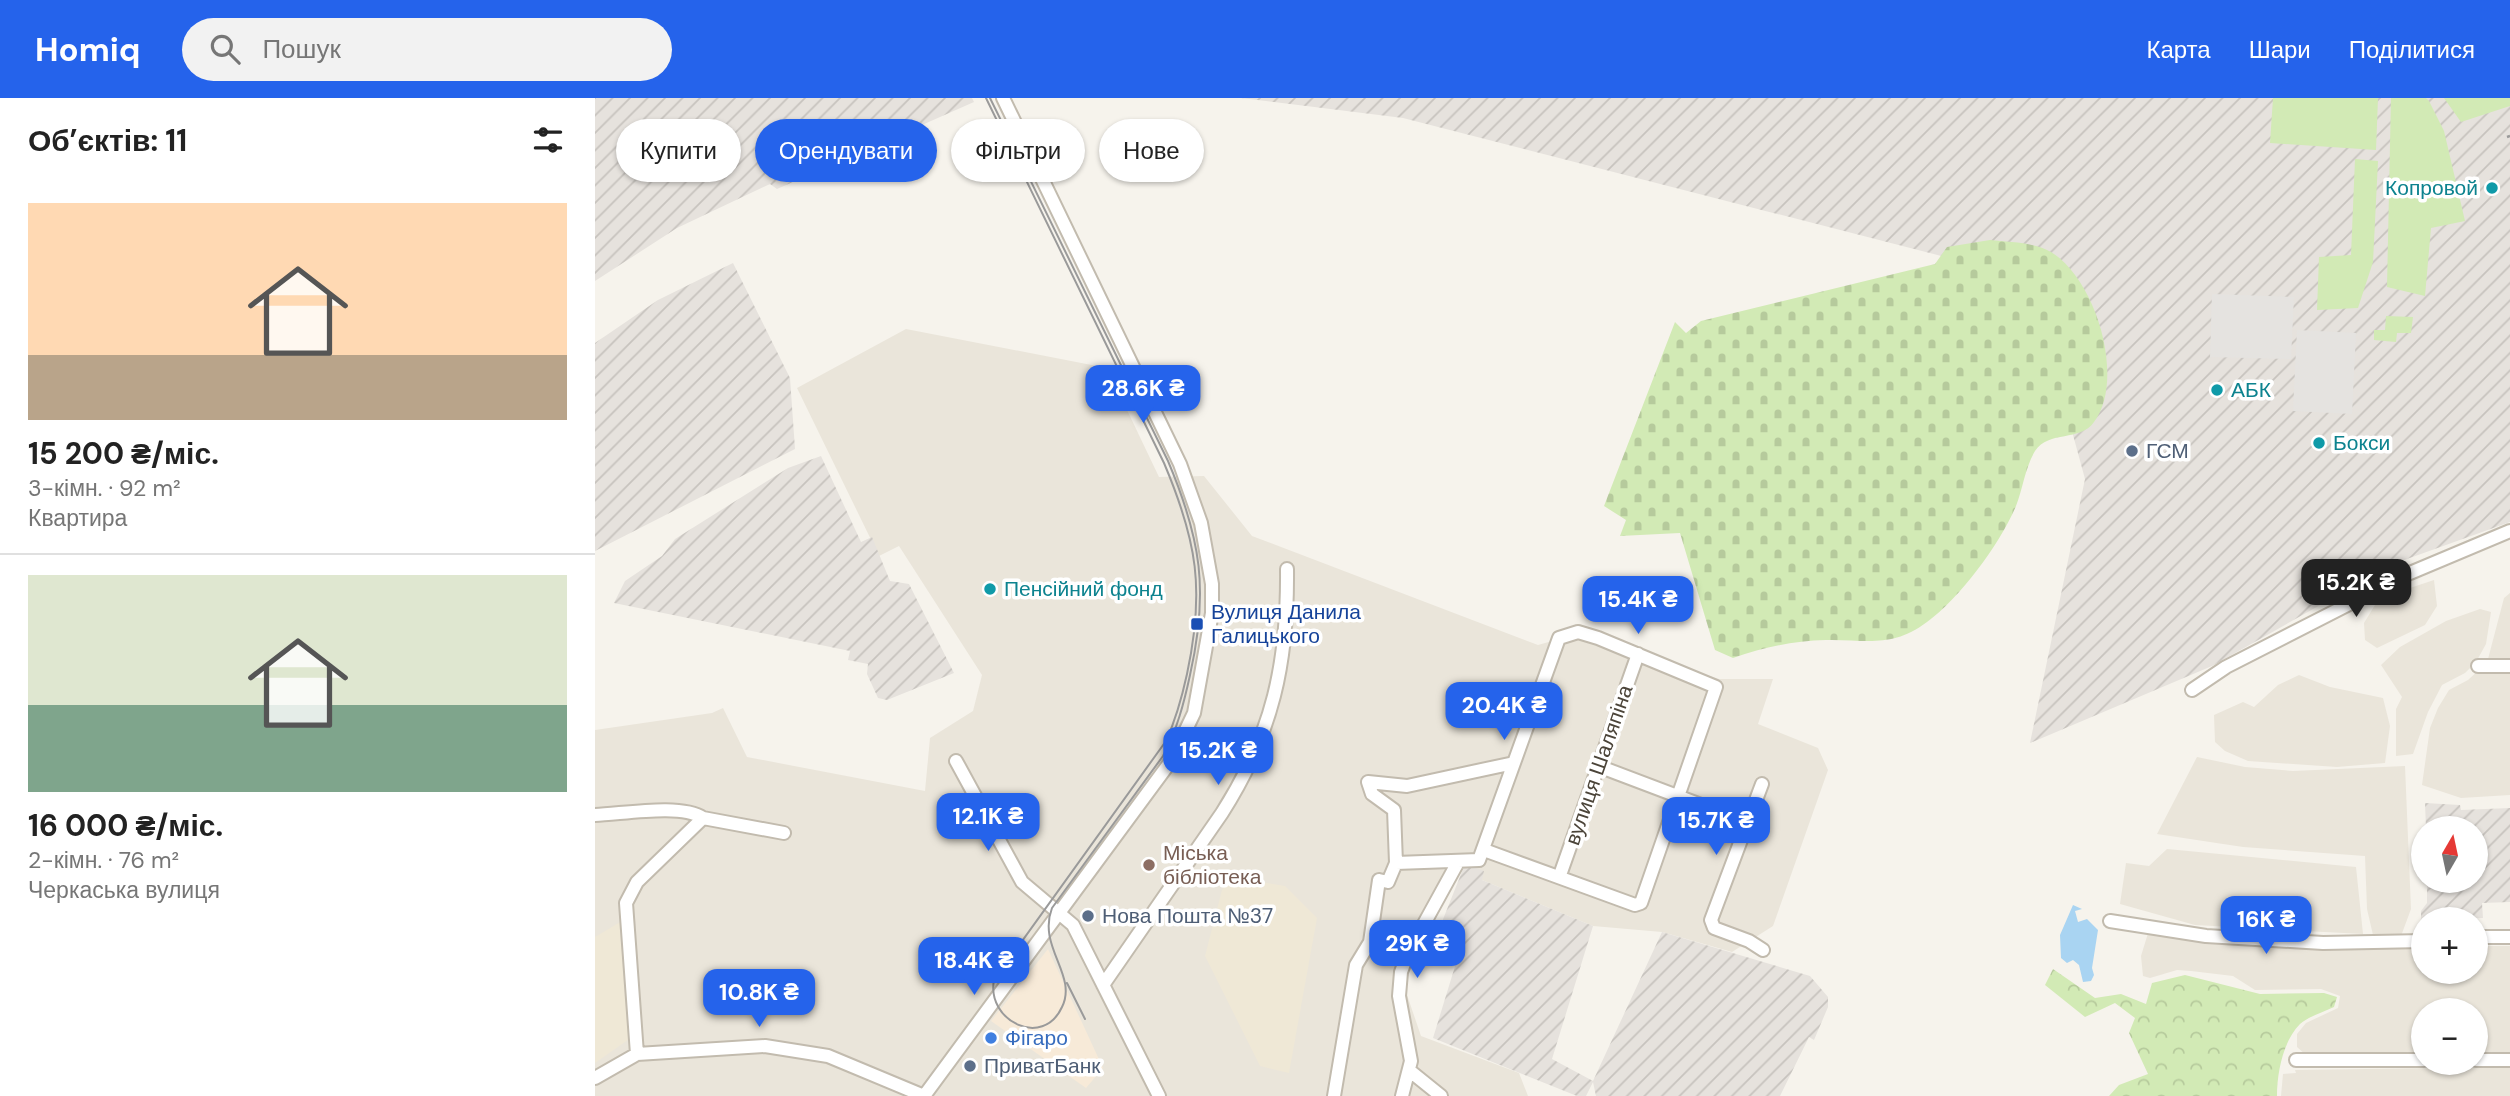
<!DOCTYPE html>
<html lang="uk">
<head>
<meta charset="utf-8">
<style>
	:root { --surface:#fff; --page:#f2f2f2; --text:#222; --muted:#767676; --line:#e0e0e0; --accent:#2563eb }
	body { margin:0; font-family:"DM Sans",sans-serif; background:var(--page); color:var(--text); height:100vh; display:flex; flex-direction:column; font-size:26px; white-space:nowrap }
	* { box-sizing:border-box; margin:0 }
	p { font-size:23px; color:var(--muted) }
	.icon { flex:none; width:38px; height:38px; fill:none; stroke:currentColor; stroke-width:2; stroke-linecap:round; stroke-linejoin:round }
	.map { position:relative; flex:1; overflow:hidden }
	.side { display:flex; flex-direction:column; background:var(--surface); width:595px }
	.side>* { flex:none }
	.guide { position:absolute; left:21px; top:21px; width:665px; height:63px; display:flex; gap:14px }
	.needle { width:46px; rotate:9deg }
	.tools { position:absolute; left:1816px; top:718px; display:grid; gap:14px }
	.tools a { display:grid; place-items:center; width:77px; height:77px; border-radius:50%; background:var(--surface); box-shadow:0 2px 5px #0004; font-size:35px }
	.price { position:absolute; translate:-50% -60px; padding:0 16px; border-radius:14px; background:var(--accent); color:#fff; font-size:23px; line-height:46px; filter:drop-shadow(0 2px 4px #0008) }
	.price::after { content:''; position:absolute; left:50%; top:42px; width:21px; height:16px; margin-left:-10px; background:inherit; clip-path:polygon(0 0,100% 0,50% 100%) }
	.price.on { background:#222; color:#fff }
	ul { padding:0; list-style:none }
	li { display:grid; align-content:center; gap:14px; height:371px; padding:0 28px }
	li+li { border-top:2px solid var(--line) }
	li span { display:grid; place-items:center; height:217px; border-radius:0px; color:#555 }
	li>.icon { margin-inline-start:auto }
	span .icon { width:126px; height:126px; fill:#fffc; stroke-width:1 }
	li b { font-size:30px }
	h2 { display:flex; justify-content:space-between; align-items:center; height:84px; padding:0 28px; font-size:30px }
	.chip { padding:0 24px; border-radius:32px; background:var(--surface); box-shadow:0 2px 5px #0004; font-size:24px; line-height:63px }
	.chip.on { background:var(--accent); color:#fff }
	header { display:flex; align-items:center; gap:42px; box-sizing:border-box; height:98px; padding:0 35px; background:var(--accent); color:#fff }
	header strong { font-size:33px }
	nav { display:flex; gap:38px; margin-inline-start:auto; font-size:24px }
	.search { width:490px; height:63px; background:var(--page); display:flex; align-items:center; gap:18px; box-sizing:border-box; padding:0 24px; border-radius:38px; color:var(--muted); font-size:26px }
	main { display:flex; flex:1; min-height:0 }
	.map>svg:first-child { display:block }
	.residential { fill:#eae5da }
	.commercial { fill:#f7ead8 }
	.industrial { fill:url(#industrial-furrows) }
	.education { fill:#efe8d6 }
	.green { fill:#d2eab5 }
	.forest { fill:url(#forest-crowns) }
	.cemetery { fill:url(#cemetery-stones) }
	.parking { fill:#e5e3e0 }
	.water { fill:#a9d4f2 }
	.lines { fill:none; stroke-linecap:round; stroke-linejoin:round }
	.minor-casing { stroke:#c2bbae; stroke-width:16 }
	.minor { stroke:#fff; stroke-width:12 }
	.tram { stroke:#9a9a9a; stroke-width:2 }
	.rail { stroke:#9a9a9a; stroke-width:2.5; stroke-dasharray:9 9; stroke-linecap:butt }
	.culture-dot { fill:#0f9aa8; stroke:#fff; stroke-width:2.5 }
	.service-dot { fill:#5c6f8a; stroke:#fff; stroke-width:2.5 }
	.transit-dot { fill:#1a4fb4; stroke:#fff; stroke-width:2.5 }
	.education-dot { fill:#8d6e63; stroke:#fff; stroke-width:2.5 }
	.shop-dot { fill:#3f7fe0; stroke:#fff; stroke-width:2.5 }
	.labels { text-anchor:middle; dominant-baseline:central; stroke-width:7; stroke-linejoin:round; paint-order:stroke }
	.culture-label { font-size:21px; fill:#0d838f; stroke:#fff; text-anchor:start }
	.service-label { font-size:21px; fill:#4e5e75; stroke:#fff; text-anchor:start }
	.transit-label { font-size:21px; fill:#164399; stroke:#fff; text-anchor:start }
	.street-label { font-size:21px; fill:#4b4439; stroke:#fff }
	.education-label { font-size:21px; fill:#785e54; stroke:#fff; text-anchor:start }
	.shop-label { font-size:21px; fill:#366cbe; stroke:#fff; text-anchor:start }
</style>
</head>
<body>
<header>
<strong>Homiq</strong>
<div class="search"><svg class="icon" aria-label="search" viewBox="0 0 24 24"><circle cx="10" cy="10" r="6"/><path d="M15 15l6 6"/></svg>Пошук</div>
<nav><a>Карта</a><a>Шари</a><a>Поділитися</a></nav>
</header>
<main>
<section class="side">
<h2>Об’єктів: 11<svg class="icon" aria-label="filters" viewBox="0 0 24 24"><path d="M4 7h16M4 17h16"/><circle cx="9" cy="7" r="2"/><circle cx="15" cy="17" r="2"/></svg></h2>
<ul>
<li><span style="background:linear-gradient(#ffd9b3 70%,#b9a48a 0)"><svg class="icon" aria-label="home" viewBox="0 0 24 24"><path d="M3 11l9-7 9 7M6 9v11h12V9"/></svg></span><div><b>15 200 ₴/міс.</b><p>3-кімн. · 92 m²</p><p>Квартира</p></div></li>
<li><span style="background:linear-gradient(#dfe7d0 60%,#7fa58c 0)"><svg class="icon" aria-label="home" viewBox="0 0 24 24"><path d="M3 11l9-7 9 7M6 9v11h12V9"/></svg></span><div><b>16 000 ₴/міс.</b><p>2-кімн. · 76 m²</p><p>Черкаська вулиця</p></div></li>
</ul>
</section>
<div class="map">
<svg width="1915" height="998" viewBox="0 0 1915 998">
	<defs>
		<pattern id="industrial-furrows" width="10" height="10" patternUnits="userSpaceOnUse" patternTransform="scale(1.75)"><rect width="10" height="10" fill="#e6e2dd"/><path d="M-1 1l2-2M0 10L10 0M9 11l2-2" fill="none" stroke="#c7c3be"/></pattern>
		<pattern id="forest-crowns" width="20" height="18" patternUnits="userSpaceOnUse" patternTransform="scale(1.75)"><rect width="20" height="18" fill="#d2eab5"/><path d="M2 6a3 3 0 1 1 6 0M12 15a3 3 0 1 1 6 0" fill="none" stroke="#b6ca9c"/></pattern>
		<pattern id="cemetery-stones" width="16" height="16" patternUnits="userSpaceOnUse" patternTransform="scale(1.75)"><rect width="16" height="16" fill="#d2eab5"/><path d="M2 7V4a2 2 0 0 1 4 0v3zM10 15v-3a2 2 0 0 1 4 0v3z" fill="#b6ca9c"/></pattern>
	</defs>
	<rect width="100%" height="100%" fill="#f6f3ec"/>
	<path class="residential" d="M 311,231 L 512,270 L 564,379 L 609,378 L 657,438 L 943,547 L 985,535 L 1124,581 L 1178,581 L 1163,626 L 1223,650 L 1233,672 L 1178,828 L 1137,854 L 1067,834 L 998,828 L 887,782 L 870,767 L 818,858 L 810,891 L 826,938 L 924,975 L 933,998 L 0,998 L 0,632 L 117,615 L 128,610 L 152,659 L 330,693 L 335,640 L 378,613 L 387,577 L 304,448 L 284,458 L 202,290 Z
		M 1839,482 L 1842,508 L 1830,527 L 1782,550 L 1770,542 L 1769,525 L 1780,507 L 1809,492 Z
		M 1915,495 L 1915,561 L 1893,561 L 1909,500 Z
		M 1885,511 L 1896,514 L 1891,546 L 1881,564 L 1870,575 L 1847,587 L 1833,614 L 1818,656 L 1801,658 L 1801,611 L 1807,599 L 1786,567 L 1805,549 L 1851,523 Z
		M 1887,569 L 1915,569 L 1915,697 L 1866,700 L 1827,687 L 1835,630 L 1843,610 L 1854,592 L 1873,582 Z
		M 1704,577 L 1735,589 L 1788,600 L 1795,628 L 1790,665 L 1742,669 L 1653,663 L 1630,653 L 1620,644 L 1619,617 L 1648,604 L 1659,609 L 1683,587 Z
		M 1602,659 L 1650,669 L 1698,673 L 1810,668 L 1816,811 L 1806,838 L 1778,837 L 1772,811 L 1770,758 L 1648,749 L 1562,736 Z
		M 1572,751 L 1761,769 L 1768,836 L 1600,827 L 1525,806 L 1531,765 L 1554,768 Z
		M 1554,832 L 1829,848 L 1829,873 L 1881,873 L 1881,848 L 1915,848 L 1915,957 L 1881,957 L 1881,912 L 1829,912 L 1829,957 L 1711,957 L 1702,949 L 1702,936 L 1711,925 L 1743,910 L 1745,898 L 1726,891 L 1660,892 L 1638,878 L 1596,873 L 1582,872 L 1555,880 L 1548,878 L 1546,858 Z
		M 1915,969 L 1915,998 L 1686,998 L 1688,976 L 1701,975 L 1700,972 Z"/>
	<path class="commercial" d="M 453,851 L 508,970 L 491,990 L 396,923 Z"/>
	<path class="industrial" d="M 0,0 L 377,0 L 379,4 L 182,91 L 175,86 L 82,130 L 0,183 Z
		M 646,0 L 1915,0 L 1915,424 L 1798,466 L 1617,568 L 1435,645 L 1490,381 L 1450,234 L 1362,162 L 808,20 Z
		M 138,165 L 195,280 L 200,351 L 0,453 L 0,245 L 63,202 Z
		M 226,358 L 266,444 L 277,439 L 295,483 L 314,486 L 359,575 L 292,602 L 283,600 L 272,576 L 273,566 L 253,562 L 255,553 L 19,505 L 30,483 L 67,458 L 80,441 L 193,370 Z
		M 1830,705 L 1865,707 L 1866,712 L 1915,710 L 1915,804 L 1887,805 L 1888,820 L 1826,823 L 1826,813 L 1832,805 L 1832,782 L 1881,782 L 1881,730 L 1831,730 Z
		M 870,766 L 889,773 L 887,782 L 998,828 L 957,961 L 998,983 L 1067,834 L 1215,878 L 1233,899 L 1233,909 L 1219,942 L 1214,939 L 1185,998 L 1001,998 L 998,984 L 991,998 L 982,998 L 838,940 L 865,852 L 855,848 L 852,854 L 837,849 Z"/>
	<path class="education" d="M 643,780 L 690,788 L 722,820 L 694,975 L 665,968 L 610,858 L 627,792 L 632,784 Z
		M 27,823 L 37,939 L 0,965 L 0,839 Z"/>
	<path class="green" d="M 1678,0 L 1783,0 L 1781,52 L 1675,45 Z
		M 1796,0 L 1831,0 L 1834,3 L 1849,33 L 1870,123 L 1836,130 L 1830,198 L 1792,189 Z
		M 1849,0 L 1915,0 L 1915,8 L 1866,24 Z
		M 1760,61 L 1783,63 L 1778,164 L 1763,210 L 1722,212 L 1724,159 L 1756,157 Z
		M 1791,218 L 1818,219 L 1816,235 L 1802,235 L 1801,244 L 1779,242 L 1779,232 L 1790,232 Z"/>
	<path class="forest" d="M 1458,871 L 1500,900 L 1526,896 L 1551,906 L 1557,885 L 1590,877 L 1665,896 L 1729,895 L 1742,899 L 1739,909 C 1729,914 1714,918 1705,926 C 1688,943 1682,975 1682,998 L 1514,998 L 1524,987 L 1553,976 L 1534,935 L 1540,920 L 1520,905 L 1490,919 L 1450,887 Z"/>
	<path class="cemetery" d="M 1395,142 C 1415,144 1438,144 1456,154 C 1501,181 1531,281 1499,324 C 1485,344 1454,332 1440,353 C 1430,370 1428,390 1421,408 C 1405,446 1365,500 1332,524 C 1296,551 1270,541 1231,542 C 1198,543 1169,549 1138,560 L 1120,552 L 1085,435 L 1025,438 L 1031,422 L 1009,408 L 1080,224 L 1091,235 L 1106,223 L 1340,166 L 1352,149 Z"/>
	<path class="parking" d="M 1617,196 L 1699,199 L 1696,261 L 1615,259 Z
		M 1702,232 L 1761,235 L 1757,316 L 1698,313 Z"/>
	<path class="water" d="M 1478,807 L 1487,811 L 1480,813 L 1483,824 L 1492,821 L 1503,832 L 1497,870 L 1499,877 L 1496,883 L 1488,884 L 1484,867 L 1478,862 L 1472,865 L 1466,860 L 1465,837 Z"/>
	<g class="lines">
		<defs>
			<path id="minor" d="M 1883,568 L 1915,568
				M 1597,592 L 1631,569 L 1815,475 L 1915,433
				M 361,663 L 427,784 L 478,827 L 564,998
				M 1003,668 L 1151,724
				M 1167,686 L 1116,822 L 1119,830 L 1154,843 L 1168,852
				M 0,717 C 28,716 86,705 108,720
				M 889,752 L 1040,807 L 1046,805 L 1121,589 L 1003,540 L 983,534 L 964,540 L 884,762 L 801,765 L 799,712 L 777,696 L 773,684 L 812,688 L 919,665
				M 965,777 L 1043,556
				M 1515,823 L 1611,838 L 1728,845 L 1829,843
				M 1881,839 L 1915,839
				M 508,887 L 627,715 C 678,635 693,564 692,471
				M 42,956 L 31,805 L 42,784 L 108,720 L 189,735
				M 1701,962 L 1829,962
				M 1881,962 L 1915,962
				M 815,973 L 846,998
				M 0,980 L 42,956 L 170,948 L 233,958 L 329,998
				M 329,998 L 576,663 L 599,615 L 617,515 L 617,486 L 606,425 L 585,366 L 408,0
				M 739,998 L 761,867 L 775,844 L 784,782 L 793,784 L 801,765
				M 807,998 L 816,963 L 804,898 L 806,874 L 813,855 L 863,764"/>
		</defs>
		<use href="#minor" class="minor-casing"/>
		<use href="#minor" class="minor"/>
		<path class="tram" d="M 391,0 L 569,365 C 602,443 610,492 592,576 C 587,599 581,621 571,643 L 399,882 C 391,923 448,951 467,909 C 483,877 442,849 457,810 L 568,658 C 582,632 589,605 595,577 C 614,493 606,441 573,363 L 395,0
			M 472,885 L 490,921"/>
		<path class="rail" d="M 1912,39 L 1915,38"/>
	</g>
	<g class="culture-dot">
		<circle cx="1897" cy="90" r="7"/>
		<circle cx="1622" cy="292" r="7"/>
		<circle cx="1724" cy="345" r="7"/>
		<circle cx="395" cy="491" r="7"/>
	</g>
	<g class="service-dot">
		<circle cx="1537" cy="353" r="7"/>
		<circle cx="493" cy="818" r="7"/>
		<circle cx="375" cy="968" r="7"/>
	</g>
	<rect class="transit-dot" x="595" y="519" width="14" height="14" rx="3.5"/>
	<circle class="education-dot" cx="554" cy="767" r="7"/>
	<circle class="shop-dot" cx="396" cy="940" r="7"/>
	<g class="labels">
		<g class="culture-label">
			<text x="1883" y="90" text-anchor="end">Копровой</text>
			<text x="1636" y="292">АБК</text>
			<text x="1738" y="345">Бокси</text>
			<text x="409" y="491">Пенсійний фонд</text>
		</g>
		<g class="service-label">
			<text x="1551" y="353">ГСМ</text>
			<text x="507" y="818">Нова Пошта №37</text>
			<text x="389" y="968">ПриватБанк</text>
		</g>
		<g class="transit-label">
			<text x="616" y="514">Вулиця Данила<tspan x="616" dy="24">Галицького</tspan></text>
		</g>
		<g class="street-label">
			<text transform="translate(1004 667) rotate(-71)">вулиця Шаляпіна</text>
		</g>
		<g class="education-label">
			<text x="568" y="755">Міська<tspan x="568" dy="24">бібліотека</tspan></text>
		</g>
		<g class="shop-label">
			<text x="410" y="940">Фігаро</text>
		</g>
	</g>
</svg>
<div class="tools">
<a><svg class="needle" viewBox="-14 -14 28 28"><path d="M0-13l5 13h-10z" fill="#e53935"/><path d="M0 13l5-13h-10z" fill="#767676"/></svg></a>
<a>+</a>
<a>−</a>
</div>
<b class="price" style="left:548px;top:327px">28.6K ₴</b>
<b class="price on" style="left:1761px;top:521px">15.2K ₴</b>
<b class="price" style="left:1043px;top:538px">15.4K ₴</b>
<b class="price" style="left:909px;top:644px">20.4K ₴</b>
<b class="price" style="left:623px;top:689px">15.2K ₴</b>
<b class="price" style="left:393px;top:755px">12.1K ₴</b>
<b class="price" style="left:1121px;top:759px">15.7K ₴</b>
<b class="price" style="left:1671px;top:858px">16K ₴</b>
<b class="price" style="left:822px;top:882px">29K ₴</b>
<b class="price" style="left:379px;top:899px">18.4K ₴</b>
<b class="price" style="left:164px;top:931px">10.8K ₴</b>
<div class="guide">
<a class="chip">Купити</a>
<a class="chip on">Орендувати</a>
<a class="chip">Фільтри</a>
<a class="chip">Нове</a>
</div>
</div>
</main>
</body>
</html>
